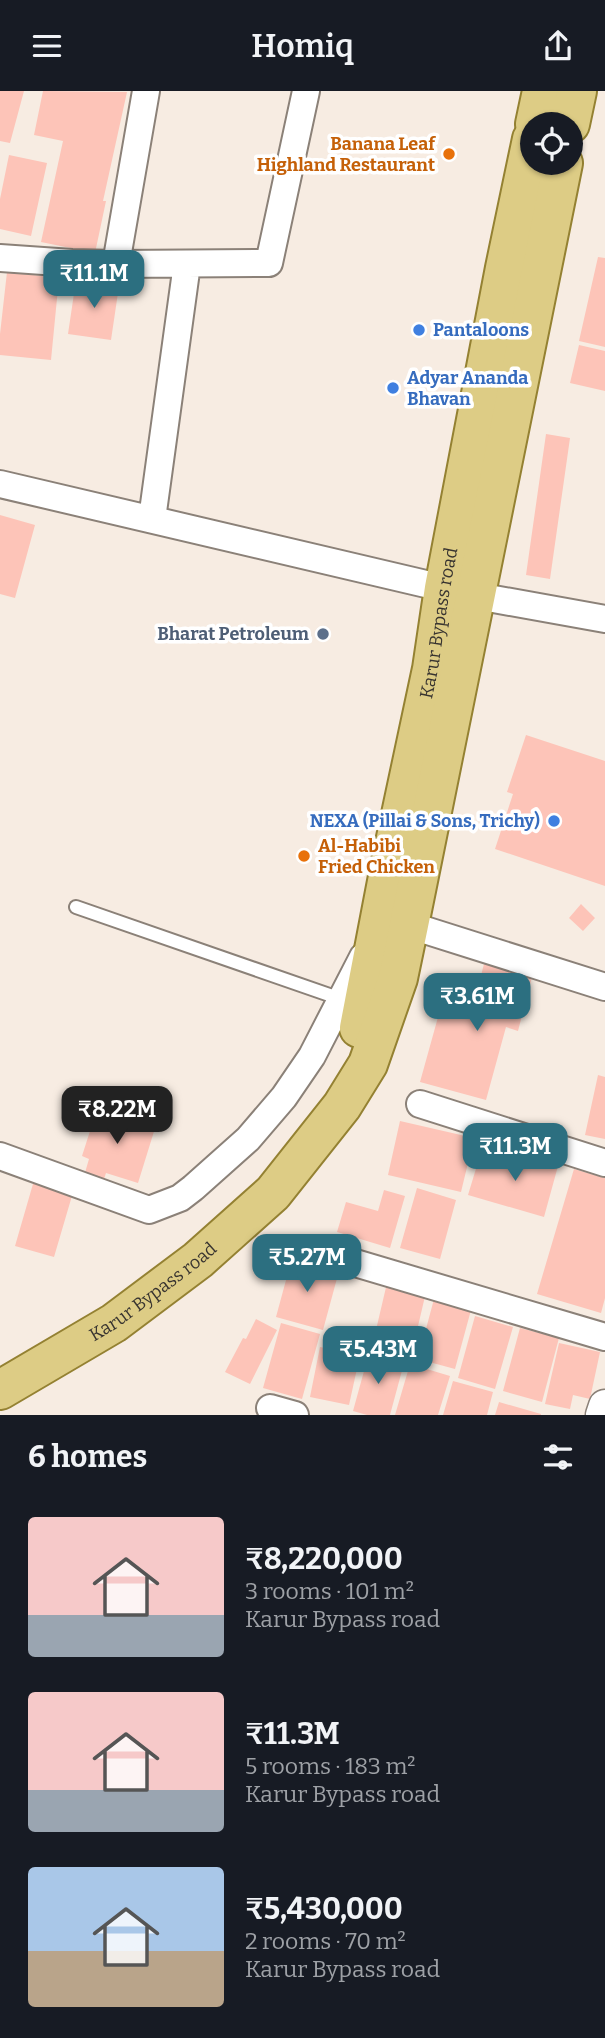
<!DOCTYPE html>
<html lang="en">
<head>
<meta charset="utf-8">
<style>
	:root { --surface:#171b24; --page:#20242c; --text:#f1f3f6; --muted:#9ea1a6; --accent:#2c6f80 }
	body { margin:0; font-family:Bitter,serif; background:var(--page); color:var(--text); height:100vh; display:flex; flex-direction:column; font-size:26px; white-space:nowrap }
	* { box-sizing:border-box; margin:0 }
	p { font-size:23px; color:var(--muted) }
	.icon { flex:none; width:38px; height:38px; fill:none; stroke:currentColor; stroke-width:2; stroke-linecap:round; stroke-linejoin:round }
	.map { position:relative; height:1324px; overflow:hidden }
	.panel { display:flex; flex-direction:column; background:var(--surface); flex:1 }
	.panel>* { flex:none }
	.fabs { position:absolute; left:520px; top:21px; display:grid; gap:14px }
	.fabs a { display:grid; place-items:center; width:63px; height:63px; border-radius:50%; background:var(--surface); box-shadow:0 2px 5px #0004; font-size:35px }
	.price { position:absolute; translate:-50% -60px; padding:0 16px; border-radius:14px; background:var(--accent); color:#fff; font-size:23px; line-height:46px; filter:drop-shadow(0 2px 4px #0008) }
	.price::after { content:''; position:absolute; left:50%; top:42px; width:21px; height:16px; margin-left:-10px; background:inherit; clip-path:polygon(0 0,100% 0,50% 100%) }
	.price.on { background:#222; color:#fff }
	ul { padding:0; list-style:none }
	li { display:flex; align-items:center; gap:21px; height:175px; padding:0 28px }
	li span { display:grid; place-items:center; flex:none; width:196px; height:140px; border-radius:7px; color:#555 }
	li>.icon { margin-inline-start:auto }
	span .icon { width:84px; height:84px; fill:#fffc; stroke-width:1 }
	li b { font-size:30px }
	h2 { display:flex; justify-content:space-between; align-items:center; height:84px; padding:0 28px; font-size:30px }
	header { display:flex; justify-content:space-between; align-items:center; height:91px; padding:0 28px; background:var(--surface); font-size:32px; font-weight:600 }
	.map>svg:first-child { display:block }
	.building { fill:#fdc4b8 }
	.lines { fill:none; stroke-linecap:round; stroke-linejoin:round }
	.service-casing { stroke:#8b8178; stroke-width:16 }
	.minor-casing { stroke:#8b8178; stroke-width:30 }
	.tertiary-casing { stroke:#8b8178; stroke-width:35 }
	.primary-casing { stroke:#948132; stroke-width:42 }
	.service { stroke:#fff; stroke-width:12 }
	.minor { stroke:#fff; stroke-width:26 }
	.tertiary { stroke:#fff; stroke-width:32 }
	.primary { stroke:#ddcc85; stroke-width:38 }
	.food-dot { fill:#e8710a; stroke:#fff; stroke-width:2.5 }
	.shop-dot { fill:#3f7fe0; stroke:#fff; stroke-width:2.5 }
	.service-dot { fill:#5c6f8a; stroke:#fff; stroke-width:2.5 }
	.labels { text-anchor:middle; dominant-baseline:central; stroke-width:7; stroke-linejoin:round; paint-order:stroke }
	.food-label { font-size:18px; font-weight:bold; fill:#c56008; stroke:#fff; text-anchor:end }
	.shop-label { font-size:18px; font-weight:bold; fill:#366cbe; stroke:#fff; text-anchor:start }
	.street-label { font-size:18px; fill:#383430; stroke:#fff }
	.service-label { font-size:18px; font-weight:bold; fill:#4e5e75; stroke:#fff; text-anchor:end }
</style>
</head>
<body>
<header><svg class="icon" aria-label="menu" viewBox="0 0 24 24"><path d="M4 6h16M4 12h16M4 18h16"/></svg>Homiq<svg class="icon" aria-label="share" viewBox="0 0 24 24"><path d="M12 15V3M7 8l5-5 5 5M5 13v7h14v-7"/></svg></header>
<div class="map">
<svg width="605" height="1324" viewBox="0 0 605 1324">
	<rect width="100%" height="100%" fill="#f7ece2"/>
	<path class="building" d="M 0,0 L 24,0 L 10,52 L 0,50 Z
		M 43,0 L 127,1 L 103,110 L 106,110 L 95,162 L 41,151 L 63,50 L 34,44 Z
		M 9,64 L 47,72 L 31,145 L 0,138 L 0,108 Z
		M 598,166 L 605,167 L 605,256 L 579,250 Z
		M 7,181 L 59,187 L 51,269 L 0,264 L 0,243 Z
		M 76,189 L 119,195 L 111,249 L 68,243 Z
		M 579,254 L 605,260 L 605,300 L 570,292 Z
		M 546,343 L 570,347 L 550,488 L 526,484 Z
		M 0,424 L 35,434 L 15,507 L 0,503 Z
		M 526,644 L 605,670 L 605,795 L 495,758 L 513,703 L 507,701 Z
		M 581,813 L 595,827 L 583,840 L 569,827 Z
		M 485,869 L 533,882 L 518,940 L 506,936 L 486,1009 L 420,991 L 440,919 L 470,927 Z
		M 598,984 L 605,986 L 605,1048 L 585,1044 Z
		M 98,1015 L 156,1034 L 138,1092 L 106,1082 L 103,1091 L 84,1085 L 89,1068 L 82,1065 Z
		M 400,1030 L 474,1047 L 461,1101 L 388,1084 Z
		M 497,1058 L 558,1075 L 544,1126 L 468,1104 L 478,1071 L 492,1076 Z
		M 574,1078 L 605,1087 L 605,1207 L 601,1222 L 537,1203 Z
		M 35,1086 L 74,1098 L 54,1166 L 15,1155 Z
		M 417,1097 L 456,1109 L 440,1168 L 400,1157 Z
		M 384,1099 L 405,1105 L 390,1157 L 337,1141 L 346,1111 L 378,1120 Z
		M 292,1167 L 339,1180 L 323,1239 L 276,1226 Z
		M 387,1192 L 426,1201 L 411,1265 L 372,1256 Z
		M 434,1208 L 471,1219 L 455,1278 L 418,1268 Z
		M 475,1225 L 513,1236 L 495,1298 L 458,1287 Z
		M 256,1228 L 277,1239 L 250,1293 L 225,1281 L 243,1247 L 246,1248 Z
		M 281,1232 L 320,1243 L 302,1308 L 263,1297 Z
		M 520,1237 L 559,1247 L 542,1311 L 503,1300 Z
		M 559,1252 L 600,1261 L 590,1308 L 573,1304 L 570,1318 L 545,1313 Z
		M 320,1256 L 360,1264 L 349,1314 L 310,1306 Z
		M 369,1262 L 404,1272 L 390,1324 L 367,1324 L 353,1320 Z
		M 410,1273 L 450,1285 L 438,1324 L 395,1324 Z
		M 453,1290 L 493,1301 L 487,1324 L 443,1324 Z
		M 499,1311 L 541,1323 L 541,1324 L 495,1324 Z"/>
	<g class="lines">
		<defs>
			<path id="service" d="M 76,816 L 341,908"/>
			<path id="minor" d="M 0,167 L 72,172 L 116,173 L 269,172 L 306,0
				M 116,173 L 146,0
				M 0,393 L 477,505 L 605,528
				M 152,428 L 187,173
				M 409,834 L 605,896
				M 420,1013 L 605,1072
				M 0,1065 L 149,1119 L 180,1107 L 193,1097 L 248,1048 L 284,1006 L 312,965 L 363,866
				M 318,1161 L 605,1246
				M 270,1317 L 295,1324"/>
			<path id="tertiary" d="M 602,1324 L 605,1315"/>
			<g id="primary">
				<path d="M 535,33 L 542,0"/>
				<path d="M 570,33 L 577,0"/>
				<path id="s1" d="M 359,937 L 390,775 L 432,578 L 444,497 L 505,177 L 532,48"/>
				<path id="s2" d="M 0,1299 L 114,1232 L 198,1169 L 273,1102 L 342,1015 L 368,973 L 398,887 L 409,834 L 563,72"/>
			</g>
		</defs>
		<use href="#service" class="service-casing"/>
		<use href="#minor" class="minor-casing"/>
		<use href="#tertiary" class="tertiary-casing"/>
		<use href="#primary" class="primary-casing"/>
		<use href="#service" class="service"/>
		<use href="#minor" class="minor"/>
		<use href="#tertiary" class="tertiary"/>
		<use href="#primary" class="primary"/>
	</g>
	<g class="food-dot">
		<circle cx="449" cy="63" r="7"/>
		<circle cx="304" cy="765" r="7"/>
	</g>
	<g class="shop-dot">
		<circle cx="419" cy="239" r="7"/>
		<circle cx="393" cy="297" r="7"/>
		<circle cx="554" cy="730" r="7"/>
	</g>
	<circle class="service-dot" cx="323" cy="543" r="7"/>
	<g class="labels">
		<g class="food-label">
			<text x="435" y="53">Banana Leaf<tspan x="435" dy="21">Highland Restaurant</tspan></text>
			<text x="318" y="755" text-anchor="start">Al-Habibi<tspan x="318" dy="21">Fried Chicken</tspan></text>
		</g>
		<g class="shop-label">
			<text x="433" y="239">Pantaloons</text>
			<text x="407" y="287">Adyar Ananda<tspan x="407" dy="21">Bhavan</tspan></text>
			<text x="540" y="730" text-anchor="end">NEXA (Pillai &amp; Sons, Trichy)</text>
		</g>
		<g class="street-label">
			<text stroke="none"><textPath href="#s1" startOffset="413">Karur Bypass road</textPath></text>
			<text stroke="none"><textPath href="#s2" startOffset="182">Karur Bypass road</textPath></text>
		</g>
		<g class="service-label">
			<text x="309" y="543">Bharat Petroleum</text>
		</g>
	</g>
</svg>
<div class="fabs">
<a><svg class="icon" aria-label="locate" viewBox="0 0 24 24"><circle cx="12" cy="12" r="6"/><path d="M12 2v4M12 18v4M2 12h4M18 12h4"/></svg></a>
</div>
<b class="price" style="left:94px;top:219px">₹11.1M</b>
<b class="price" style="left:477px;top:942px">₹3.61M</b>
<b class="price on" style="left:117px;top:1055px">₹8.22M</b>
<b class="price" style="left:515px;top:1092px">₹11.3M</b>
<b class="price" style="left:307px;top:1203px">₹5.27M</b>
<b class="price" style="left:378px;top:1295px">₹5.43M</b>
</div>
<section class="panel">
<h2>6 homes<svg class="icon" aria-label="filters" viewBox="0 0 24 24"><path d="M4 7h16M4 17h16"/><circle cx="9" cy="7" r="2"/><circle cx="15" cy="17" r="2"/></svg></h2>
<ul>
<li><span style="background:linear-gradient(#f6c9c9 70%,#9aa5b1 0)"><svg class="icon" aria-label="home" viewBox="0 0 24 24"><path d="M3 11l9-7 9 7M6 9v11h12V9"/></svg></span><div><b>₹8,220,000</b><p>3 rooms · 101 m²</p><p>Karur Bypass road</p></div></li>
<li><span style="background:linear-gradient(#f6c9c9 70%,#9aa5b1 0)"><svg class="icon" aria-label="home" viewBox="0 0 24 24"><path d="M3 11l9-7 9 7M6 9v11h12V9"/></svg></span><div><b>₹11.3M</b><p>5 rooms · 183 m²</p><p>Karur Bypass road</p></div></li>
<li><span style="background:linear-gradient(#a9c7e8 60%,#b9a48a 0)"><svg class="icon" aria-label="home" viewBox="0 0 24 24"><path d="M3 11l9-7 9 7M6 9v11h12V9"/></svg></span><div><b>₹5,430,000</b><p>2 rooms · 70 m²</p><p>Karur Bypass road</p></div></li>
</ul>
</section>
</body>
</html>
